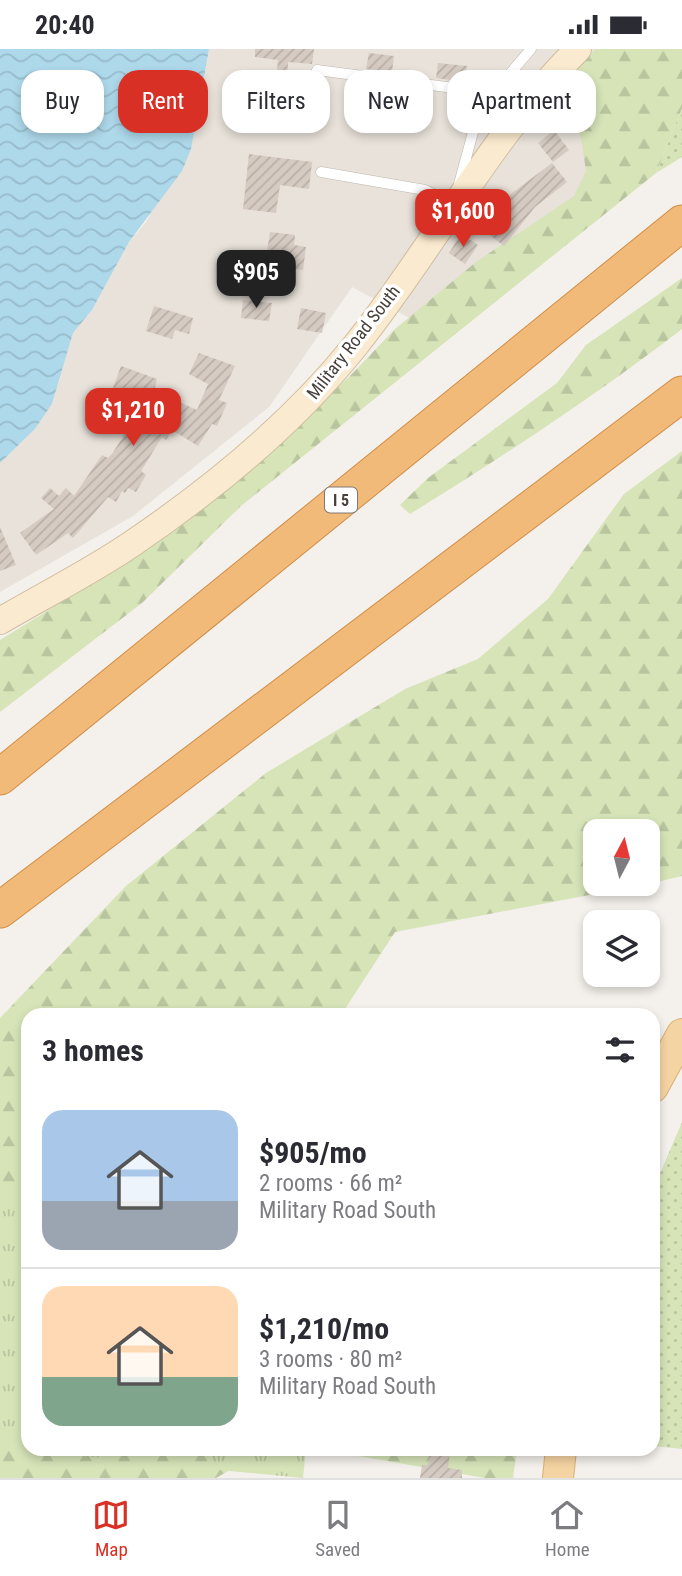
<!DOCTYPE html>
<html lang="en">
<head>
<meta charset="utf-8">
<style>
	:root { --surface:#fff; --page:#f7f7f7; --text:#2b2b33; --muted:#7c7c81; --line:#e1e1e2; --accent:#d93025 }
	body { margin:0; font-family:"Roboto Condensed",sans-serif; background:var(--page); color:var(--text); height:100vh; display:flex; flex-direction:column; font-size:26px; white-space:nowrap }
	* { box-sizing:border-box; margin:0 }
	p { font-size:23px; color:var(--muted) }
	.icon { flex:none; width:38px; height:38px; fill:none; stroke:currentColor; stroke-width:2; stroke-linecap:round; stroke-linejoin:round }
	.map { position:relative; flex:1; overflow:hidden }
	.sheet { position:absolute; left:21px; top:959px; width:639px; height:448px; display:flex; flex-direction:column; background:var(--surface); border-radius:21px; box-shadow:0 4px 10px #0003 }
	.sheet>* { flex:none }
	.banner { position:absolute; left:21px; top:21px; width:640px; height:63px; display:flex; gap:14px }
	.needle { width:46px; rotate:7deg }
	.buttons { position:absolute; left:583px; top:770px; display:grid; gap:14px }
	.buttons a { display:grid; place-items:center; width:77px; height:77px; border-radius:14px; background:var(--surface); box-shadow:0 4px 10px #0003; font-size:35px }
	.price { position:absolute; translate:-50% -60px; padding:0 16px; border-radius:14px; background:var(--accent); color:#fff; font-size:23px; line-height:46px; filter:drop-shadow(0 2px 4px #0008) }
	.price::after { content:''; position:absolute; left:50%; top:42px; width:21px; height:16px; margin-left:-10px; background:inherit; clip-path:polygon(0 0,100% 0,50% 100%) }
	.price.selected { background:#222; color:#fff }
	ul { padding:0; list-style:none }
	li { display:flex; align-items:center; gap:21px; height:175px; padding:0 21px }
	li+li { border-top:2px solid var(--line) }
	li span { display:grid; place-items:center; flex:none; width:196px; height:140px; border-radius:21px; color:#555 }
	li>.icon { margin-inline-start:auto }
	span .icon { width:84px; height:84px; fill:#fffc; stroke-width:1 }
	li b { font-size:30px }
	h2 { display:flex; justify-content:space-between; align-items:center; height:84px; padding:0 21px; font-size:30px }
	.tag { padding:0 24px; border-radius:21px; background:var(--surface); box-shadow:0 4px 10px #0003; font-size:24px; line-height:63px }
	.tag.selected { background:var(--accent); color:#fff }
	.status { display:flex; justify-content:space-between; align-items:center; height:49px; padding:0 35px; background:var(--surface); direction:ltr }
	.status svg { height:19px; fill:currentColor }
	.menu { display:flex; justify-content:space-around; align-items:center; height:98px; border-top:2px solid var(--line); background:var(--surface); font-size:19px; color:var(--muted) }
	.menu a { display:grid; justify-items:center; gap:4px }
	.menu .selected { color:var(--accent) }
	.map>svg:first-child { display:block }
	.residential { fill:#e8e2da }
	.grass { fill:url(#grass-dots) }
	.forest { fill:url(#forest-firs) }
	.park { fill:url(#park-tufts) }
	.water { fill:url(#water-waves) }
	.building { fill:url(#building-hatch) }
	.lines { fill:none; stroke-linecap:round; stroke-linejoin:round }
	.service-casing { stroke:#bfb7ae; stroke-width:11 }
	.secondary-casing { stroke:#cfbd9f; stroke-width:28 }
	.primary-casing { stroke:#daae74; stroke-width:32 }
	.motorway-casing { stroke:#d08e49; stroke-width:37 }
	.service { stroke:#fff; stroke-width:10 }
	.secondary { stroke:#faeacf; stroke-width:26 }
	.primary { stroke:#f5d4a3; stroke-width:30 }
	.motorway { stroke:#f1ba79; stroke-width:35 }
	.labels { text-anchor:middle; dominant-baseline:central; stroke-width:7; stroke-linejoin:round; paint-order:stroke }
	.shield { fill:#fff; stroke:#7f7975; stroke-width:2 }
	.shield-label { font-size:16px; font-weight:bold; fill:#48403a }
	.street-label { font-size:18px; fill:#48403a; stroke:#fff }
</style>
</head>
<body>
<div class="status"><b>20:40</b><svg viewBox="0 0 49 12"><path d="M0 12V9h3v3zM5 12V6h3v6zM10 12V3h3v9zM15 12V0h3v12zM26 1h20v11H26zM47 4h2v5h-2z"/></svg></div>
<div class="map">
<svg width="682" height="1429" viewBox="0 0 682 1429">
	<defs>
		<pattern id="grass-dots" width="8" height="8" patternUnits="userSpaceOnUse" patternTransform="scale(1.75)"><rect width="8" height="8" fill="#d6e4b8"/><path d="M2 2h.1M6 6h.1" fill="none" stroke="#b9c59f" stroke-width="1.8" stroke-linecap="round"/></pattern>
		<pattern id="forest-firs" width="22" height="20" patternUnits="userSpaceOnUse" patternTransform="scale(1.75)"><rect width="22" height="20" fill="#d6e4b8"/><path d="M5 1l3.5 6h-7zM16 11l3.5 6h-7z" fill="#b9c59f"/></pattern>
		<pattern id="park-tufts" width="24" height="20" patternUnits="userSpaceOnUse" patternTransform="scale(1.75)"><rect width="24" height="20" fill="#d6e4b8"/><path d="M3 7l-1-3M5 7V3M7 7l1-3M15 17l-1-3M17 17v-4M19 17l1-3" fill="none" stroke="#b9c59f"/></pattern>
		<pattern id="water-waves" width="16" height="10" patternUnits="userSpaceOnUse" patternTransform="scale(1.75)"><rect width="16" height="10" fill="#aed9eb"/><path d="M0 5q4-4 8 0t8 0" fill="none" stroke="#97bbca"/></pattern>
		<pattern id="building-hatch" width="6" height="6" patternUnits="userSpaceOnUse" patternTransform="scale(1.75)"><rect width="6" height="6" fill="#d5cbc2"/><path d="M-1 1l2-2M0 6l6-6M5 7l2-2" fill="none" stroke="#b8afa7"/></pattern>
	</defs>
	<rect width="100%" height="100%" fill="#f4f0eb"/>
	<path class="residential" d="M 209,0 L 598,0 L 645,107 L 441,286 L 352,238 L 269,358 L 133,467 L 0,543 L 0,414 L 35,380 L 52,355 L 73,284 L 92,261 L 129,193 L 147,172 L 197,63 Z"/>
	<path class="grass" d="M 682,59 L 682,108 L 656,124 Z
		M 682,1073 L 682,1400 L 653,1397 L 653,1141 Z"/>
	<path class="forest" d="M 596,0 L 682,0 L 682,59 L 656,124 L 241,457 L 142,554 L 0,663 L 0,591 L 117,519 L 192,469 L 349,328 L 395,280 L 476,213 L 574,147 L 586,122 L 581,89 L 561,47 L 574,22 Z
		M 682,229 L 682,280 C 595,347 504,407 410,465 L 400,456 L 428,429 L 557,334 L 586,296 Z
		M 682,402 L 682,827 L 648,835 L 648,782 L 595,782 L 595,835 L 647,835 L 395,883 L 341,966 L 28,966 L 28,1400 L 267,1400 L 216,1429 L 0,1429 L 0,969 L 126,837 L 266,724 L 405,640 L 478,610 L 548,550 L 624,445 Z
		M 318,1400 L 517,1400 L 513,1429 L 485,1429 Z"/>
	<path class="park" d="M 28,1137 L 28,1400 L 115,1400 L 114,1410 L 0,1399 L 0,1160 Z
		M 210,1400 L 306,1400 L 303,1429 L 209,1420 Z"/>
	<path class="water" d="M 0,0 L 209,0 L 191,100 L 182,122 L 129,193 L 92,261 L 73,284 L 52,355 L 35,380 L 0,414 Z"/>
	<path class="building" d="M 255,0 L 314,0 L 312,15 L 288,13 L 286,52 L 270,51 L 269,78 L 249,77 L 251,29 L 276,30 L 278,11 L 255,8 Z
		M 369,4 L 394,7 L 392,23 L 366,20 Z
		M 438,14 L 467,17 L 465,33 L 436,29 Z
		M 364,35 L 390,38 L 387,83 L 357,80 Z
		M 554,81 L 569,101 L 553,113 L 538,94 Z
		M 249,105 L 312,113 L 309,140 L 280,136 L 276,164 L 243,160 Z
		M 552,114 L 567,133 L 535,158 L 504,197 L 483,181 L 512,144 Z
		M 270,183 L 295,186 L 294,196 L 306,198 L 303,221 L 265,216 Z
		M 461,185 L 478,196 L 465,215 L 449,204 Z
		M 243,251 L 272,254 L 269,272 L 241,269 Z
		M 154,257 L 193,269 L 189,285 L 175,281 L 172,290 L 146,282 Z
		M 301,259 L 326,264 L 322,284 L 297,280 Z
		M 199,304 L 235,317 L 219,351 L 227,354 L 217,377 L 212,375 L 198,397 L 172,381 L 166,391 L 162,388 L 141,422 L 146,426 L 136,443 L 128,439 L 125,444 L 122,442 L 116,453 L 108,448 L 73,489 L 68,484 L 36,506 L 20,484 L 54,460 L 41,449 L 50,439 L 59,447 L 66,439 L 74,447 L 102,406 L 108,409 L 112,405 L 136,367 L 125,360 L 133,346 L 113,339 L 121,317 L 157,330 L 154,342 L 197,361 L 208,335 L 189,325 Z
		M 0,478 L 16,516 L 0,522 Z
		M 430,1401 L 450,1403 L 448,1419 L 462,1421 L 462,1429 L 420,1429 L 422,1416 L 428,1416 Z"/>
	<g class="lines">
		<defs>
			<path id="service" d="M 317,21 L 492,44
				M 321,123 L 425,141 L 453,155
				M 459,135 L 479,61 L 531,0"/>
			<path id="secondary" d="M 0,572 C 44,546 91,523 133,494 C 214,439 294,373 355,297 C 432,201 490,88 578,0"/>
			<path id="primary" d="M 653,1038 L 682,985
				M 558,1429 L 561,1400"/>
			<path id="motorway" d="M 0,728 L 682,174
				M 0,861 L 682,345"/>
		</defs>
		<use href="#service" class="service-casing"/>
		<use href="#secondary" class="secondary-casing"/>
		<use href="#primary" class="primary-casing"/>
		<use href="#motorway" class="motorway-casing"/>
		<use href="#service" class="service"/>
		<use href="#secondary" class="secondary"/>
		<use href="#primary" class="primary"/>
		<use href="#motorway" class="motorway"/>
	</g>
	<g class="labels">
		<rect class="shield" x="325" y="438.5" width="32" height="25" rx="5"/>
		<g class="shield-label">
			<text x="341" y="451">I 5</text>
		</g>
		<g class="street-label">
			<text transform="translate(353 293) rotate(-52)">Military Road South</text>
		</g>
	</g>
</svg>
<div class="buttons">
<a><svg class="needle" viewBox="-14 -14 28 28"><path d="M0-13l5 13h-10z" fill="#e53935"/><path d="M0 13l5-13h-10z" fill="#7c7c81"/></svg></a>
<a><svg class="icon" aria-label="layers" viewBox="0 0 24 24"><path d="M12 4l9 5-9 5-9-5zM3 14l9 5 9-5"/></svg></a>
</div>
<b class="price" style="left:463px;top:200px">$1,600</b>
<b class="price selected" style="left:256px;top:261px">$905</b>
<b class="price" style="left:133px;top:399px">$1,210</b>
<div class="banner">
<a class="tag">Buy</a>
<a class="tag selected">Rent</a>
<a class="tag">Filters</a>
<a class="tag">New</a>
<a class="tag">Apartment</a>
</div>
<section class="sheet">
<h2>3 homes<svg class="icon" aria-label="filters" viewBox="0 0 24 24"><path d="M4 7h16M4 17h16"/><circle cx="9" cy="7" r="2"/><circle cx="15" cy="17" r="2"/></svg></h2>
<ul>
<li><span style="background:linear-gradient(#a9c7e8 65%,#9aa5b1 0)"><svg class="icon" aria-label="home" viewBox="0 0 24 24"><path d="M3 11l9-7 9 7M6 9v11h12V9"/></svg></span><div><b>$905/mo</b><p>2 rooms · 66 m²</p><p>Military Road South</p></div></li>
<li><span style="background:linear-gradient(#ffd9b3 65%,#7fa58c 0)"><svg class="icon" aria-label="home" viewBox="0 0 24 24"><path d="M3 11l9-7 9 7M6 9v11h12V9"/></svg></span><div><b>$1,210/mo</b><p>3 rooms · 80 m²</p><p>Military Road South</p></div></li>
</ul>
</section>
</div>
<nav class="menu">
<a class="selected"><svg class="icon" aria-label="map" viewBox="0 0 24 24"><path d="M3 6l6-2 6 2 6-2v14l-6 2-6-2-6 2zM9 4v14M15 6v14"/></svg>Map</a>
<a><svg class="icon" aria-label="saved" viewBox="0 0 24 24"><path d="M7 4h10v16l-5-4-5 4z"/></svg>Saved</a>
<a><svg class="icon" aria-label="home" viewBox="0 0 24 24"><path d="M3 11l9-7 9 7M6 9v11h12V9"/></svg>Home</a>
</nav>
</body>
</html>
